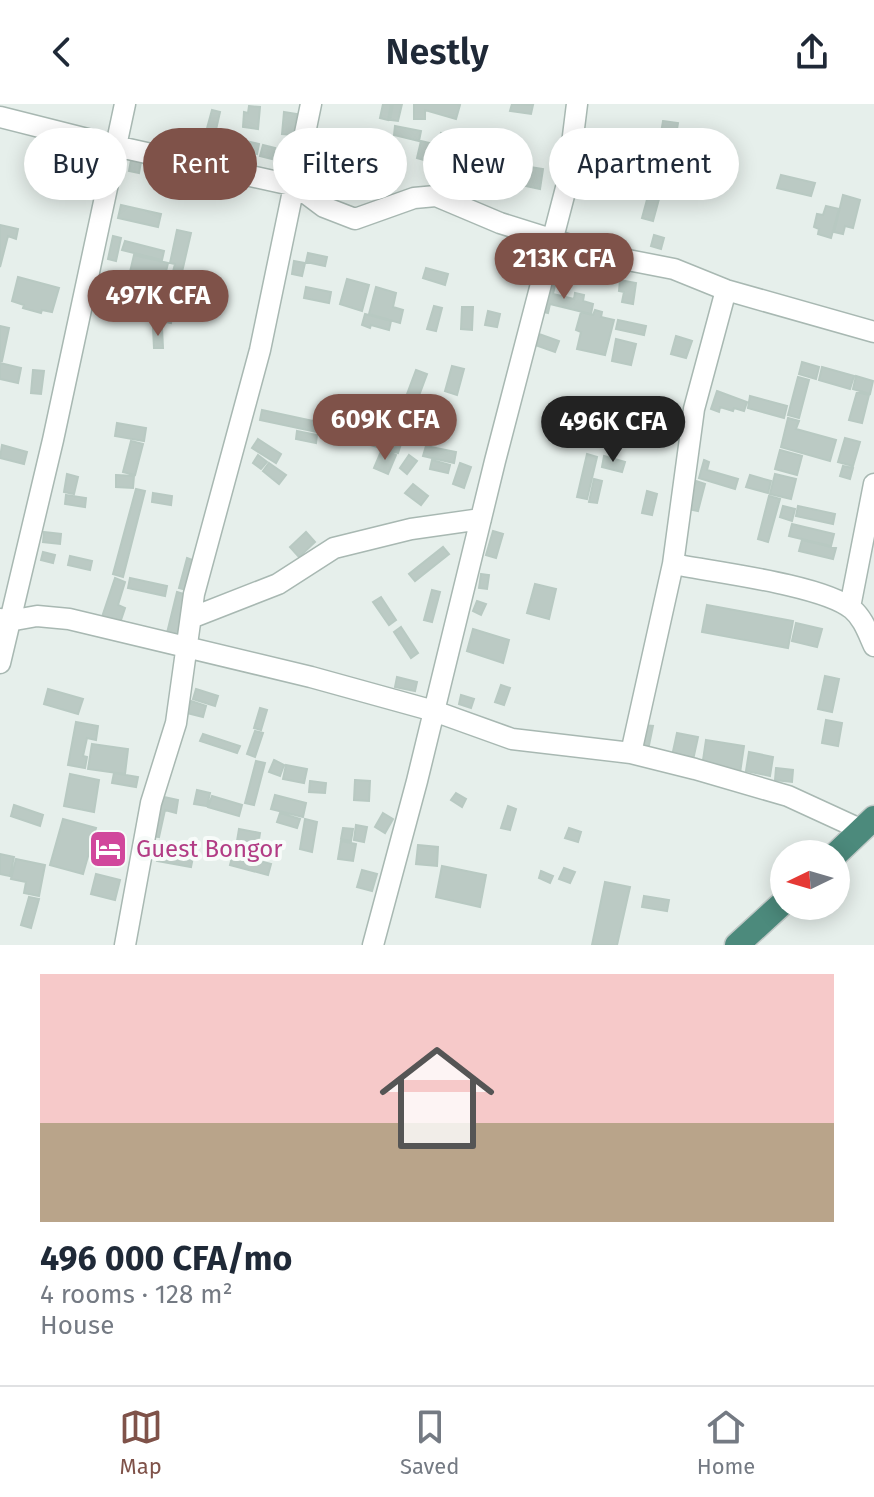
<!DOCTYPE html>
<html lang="en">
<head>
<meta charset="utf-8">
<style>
	:root { --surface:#fff; --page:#f6f6f7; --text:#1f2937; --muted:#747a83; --line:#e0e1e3; --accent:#7f5249 }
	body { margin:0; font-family:"Fira Sans",sans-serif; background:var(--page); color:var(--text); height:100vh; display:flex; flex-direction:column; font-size:30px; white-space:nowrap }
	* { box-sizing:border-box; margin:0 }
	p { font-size:26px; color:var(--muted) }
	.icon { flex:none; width:44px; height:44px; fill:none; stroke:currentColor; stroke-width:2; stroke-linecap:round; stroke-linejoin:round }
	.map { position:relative; height:841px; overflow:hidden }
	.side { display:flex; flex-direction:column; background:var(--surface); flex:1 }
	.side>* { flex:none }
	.top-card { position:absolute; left:24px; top:24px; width:826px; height:72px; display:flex; gap:16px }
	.needle { width:52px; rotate:265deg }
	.fabs { position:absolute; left:770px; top:736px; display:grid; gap:16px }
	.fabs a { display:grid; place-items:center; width:80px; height:80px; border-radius:50%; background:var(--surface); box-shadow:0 4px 20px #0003; font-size:40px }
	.price { position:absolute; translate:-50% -68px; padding:0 18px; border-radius:28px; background:var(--accent); color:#fff; font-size:26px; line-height:52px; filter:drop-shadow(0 2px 4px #0008) }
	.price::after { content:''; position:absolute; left:50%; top:48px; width:24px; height:18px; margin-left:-12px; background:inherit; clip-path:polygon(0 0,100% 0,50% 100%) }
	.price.active { background:#222; color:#fff }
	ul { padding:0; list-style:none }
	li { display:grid; align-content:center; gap:16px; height:424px; padding:0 40px }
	li span { display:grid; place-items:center; height:248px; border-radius:0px; color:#555 }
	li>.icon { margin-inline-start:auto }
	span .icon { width:144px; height:144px; fill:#fffc; stroke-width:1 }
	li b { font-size:34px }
	.chip { padding:0 28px; border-radius:36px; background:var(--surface); box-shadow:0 4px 20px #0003; font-size:28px; line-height:72px }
	.chip.active { background:var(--accent); color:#fff }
	header { display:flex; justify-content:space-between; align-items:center; height:104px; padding:0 40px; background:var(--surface); font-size:36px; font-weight:600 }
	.tabs { display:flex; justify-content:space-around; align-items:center; height:112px; border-top:2px solid var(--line); background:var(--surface); font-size:22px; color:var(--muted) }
	.tabs a { display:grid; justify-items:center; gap:4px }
	.tabs .active { color:var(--accent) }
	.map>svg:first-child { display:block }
	.building { fill:#bbcac4; stroke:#b8c9c2; stroke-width:2 }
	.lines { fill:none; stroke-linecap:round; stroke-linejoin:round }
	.minor-casing { stroke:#a8b8b2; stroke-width:23 }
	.trunk-casing { stroke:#c2cac8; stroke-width:27 }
	.minor { stroke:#fff; stroke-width:20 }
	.trunk { stroke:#4c8a7c; stroke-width:24 }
	.labels { text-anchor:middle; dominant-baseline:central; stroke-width:8; stroke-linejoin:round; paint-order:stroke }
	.hotel-label { font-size:24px; fill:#b23c85; stroke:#f7fbf9; text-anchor:start }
</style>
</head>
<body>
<header><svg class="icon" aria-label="back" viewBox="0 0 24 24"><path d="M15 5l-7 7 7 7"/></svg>Nestly<svg class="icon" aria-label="share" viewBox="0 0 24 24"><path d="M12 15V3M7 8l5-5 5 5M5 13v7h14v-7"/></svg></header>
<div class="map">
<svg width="874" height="841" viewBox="0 0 874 841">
	<rect width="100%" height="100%" fill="#e6efeb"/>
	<path class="building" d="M 383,0 L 391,0 L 388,16 L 380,14 Z
		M 393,0 L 402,0 L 398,17 L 390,16 Z
		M 414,0 L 457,0 L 460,1 L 456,15 L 425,6 L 425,15 L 414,15 Z
		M 512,0 L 533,1 L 531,10 L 510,7 Z
		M 249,2 L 260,3 L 258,25 L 243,23 L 244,8 L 248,9 Z
		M 212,6 L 220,8 L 215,30 L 206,28 Z
		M 284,8 L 297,10 L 294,31 L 282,30 Z
		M 663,17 L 678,19 L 674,43 L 659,41 Z
		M 395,22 L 421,27 L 419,37 L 394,31 Z
		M 357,27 L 371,30 L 369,38 L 355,36 Z
		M 441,29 L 465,34 L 466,29 L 476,32 L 473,48 L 439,40 Z
		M 215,30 L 259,40 L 257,50 L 213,40 Z
		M 421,37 L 442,42 L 438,60 L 417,54 Z
		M 263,41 L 275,44 L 272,55 L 260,52 Z
		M 321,45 L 332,47 L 328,66 L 317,63 Z
		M 131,56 L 141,58 L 139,69 L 129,67 Z
		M 385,56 L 395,59 L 392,68 L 382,65 Z
		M 524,62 L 543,65 L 540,85 L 521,81 Z
		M 372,66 L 392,71 L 389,82 L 369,77 Z
		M 781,71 L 815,79 L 811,92 L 777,84 Z
		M 843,91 L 860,96 L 853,124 L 845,122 L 843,130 L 834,128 Z
		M 648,92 L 659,95 L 653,117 L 642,114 Z
		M 121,101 L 161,110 L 158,123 L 118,114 Z
		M 826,102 L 839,105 L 831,134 L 818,130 L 819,125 L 814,123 L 817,110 L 823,111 Z
		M 0,121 L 18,125 L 16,135 L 8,132 L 0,163 Z
		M 177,126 L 191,129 L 179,181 L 170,179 L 175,160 L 170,159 Z
		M 654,131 L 664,134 L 661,145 L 651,142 Z
		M 113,132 L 121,134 L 116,157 L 108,155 Z
		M 125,137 L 164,147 L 162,156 L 122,146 Z
		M 308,149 L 327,153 L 325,162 L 306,158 Z
		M 134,151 L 168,159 L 160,193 L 126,185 Z
		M 553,155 L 565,158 L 557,178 L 548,176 Z
		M 294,157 L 305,159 L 302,172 L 292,170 Z
		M 426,164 L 448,170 L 445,181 L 423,174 Z
		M 18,173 L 59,184 L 52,208 L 42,206 L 41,209 L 23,204 L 24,201 L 12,197 Z
		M 347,175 L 369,181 L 362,207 L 340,200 Z
		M 620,176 L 636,179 L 633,200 L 622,198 L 624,188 L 619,187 Z
		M 547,179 L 555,181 L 553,190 L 574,195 L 575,189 L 584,191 L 583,197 L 593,200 L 591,210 L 550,200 L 548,209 L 540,207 Z
		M 306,183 L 331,188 L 329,199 L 304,194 Z
		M 376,183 L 396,189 L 393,203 L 403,206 L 400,219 L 369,210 Z
		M 434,202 L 442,204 L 436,227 L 427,225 Z
		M 462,203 L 473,203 L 472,226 L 461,225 Z
		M 152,205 L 173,208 L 171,219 L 150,215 Z
		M 595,206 L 602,208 L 601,213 L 614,216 L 605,251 L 577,245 L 581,228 L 576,226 L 581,208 L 593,211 Z
		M 488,207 L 500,210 L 497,223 L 485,221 Z
		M 365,210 L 391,217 L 389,226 L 371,221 L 370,224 L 362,221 Z
		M 618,216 L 646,222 L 644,231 L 616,225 Z
		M 0,222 L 9,224 L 2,257 L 0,257 Z
		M 153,224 L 162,224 L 163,244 L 154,244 Z
		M 539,230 L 559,237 L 555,248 L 535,241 Z
		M 676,232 L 692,237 L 686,254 L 671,250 Z
		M 616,235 L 636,240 L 631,261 L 612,257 Z
		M 802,258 L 819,263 L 816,275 L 799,270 Z
		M 0,259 L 21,264 L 18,279 L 0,275 Z
		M 452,262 L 464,265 L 457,291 L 445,287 Z
		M 822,263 L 854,272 L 850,285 L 819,276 Z
		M 33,266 L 44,267 L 41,290 L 31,289 Z
		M 416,266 L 427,270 L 417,297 L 406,293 Z
		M 856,272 L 873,277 L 870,290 L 853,285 Z
		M 798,273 L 809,276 L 799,314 L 788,311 Z
		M 717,287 L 747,298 L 744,307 L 734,304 L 733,307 L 720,303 L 719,308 L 711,305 Z
		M 857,288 L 869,291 L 862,319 L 849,316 Z
		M 750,292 L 787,302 L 784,314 L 748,304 Z
		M 597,300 L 627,309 L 624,323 L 592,314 Z
		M 262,306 L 318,318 L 317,328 L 260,316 Z
		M 788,314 L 799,317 L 796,325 L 836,336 L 830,357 L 781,343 Z
		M 117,319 L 146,324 L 144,337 L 115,332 Z
		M 361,325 L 402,337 L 398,349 L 357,337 Z
		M 297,327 L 317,331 L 316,339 L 296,335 Z
		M 845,334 L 860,338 L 853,362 L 838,358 Z
		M 258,335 L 281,350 L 276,359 L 252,344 Z
		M 131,337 L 143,340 L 135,371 L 123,368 Z
		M 2,341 L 27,348 L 24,360 L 0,354 Z
		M 426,342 L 456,348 L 454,359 L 423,352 Z
		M 382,345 L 396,351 L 388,370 L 374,364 Z
		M 780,346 L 802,352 L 797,371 L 775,365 Z
		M 587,350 L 597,353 L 587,395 L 577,393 Z
		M 258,351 L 267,358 L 261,365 L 253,359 Z
		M 409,351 L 417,357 L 407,370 L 400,364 Z
		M 604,352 L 625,358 L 622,368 L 602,363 Z
		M 432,356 L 450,361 L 448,369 L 430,365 Z
		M 704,356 L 709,358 L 707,366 L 738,375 L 735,385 L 699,374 Z
		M 269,359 L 286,371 L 279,380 L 263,367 Z
		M 460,359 L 471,363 L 464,384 L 453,380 Z
		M 843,362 L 853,364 L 850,375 L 840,372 Z
		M 67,370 L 78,373 L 74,390 L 64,388 Z
		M 775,370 L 796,375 L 791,395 L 770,390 Z
		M 116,371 L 134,372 L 133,384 L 116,383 Z
		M 750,371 L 771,377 L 768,389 L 746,383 Z
		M 594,375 L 602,377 L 597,399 L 589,398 Z
		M 696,377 L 705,380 L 698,407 L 688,405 Z
		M 413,380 L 428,392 L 421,401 L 405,389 Z
		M 136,385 L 145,387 L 123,473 L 113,470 Z
		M 647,387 L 657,390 L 652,411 L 642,409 Z
		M 153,389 L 172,392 L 171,401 L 152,398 Z
		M 66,391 L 86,394 L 85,403 L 65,400 Z
		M 769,392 L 780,395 L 768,438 L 758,435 Z
		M 783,402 L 795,405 L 792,417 L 780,413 Z
		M 798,402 L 835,410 L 833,420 L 796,412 Z
		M 792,420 L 834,430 L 831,442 L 789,432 Z
		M 493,427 L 503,430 L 496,454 L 486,451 Z
		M 44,428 L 61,430 L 60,440 L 43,438 Z
		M 306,428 L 315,438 L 299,453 L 290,443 Z
		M 802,436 L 836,444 L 833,455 L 799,447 Z
		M 443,443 L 449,450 L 415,477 L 409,470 Z
		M 43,448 L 55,451 L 53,459 L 41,456 Z
		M 70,452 L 92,457 L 90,466 L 68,461 Z
		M 187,454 L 195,457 L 187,486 L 179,484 Z
		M 481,470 L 489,471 L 487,485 L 479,484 Z
		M 115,474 L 125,478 L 118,501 L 125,504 L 120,519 L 102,513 Z
		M 130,474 L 167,482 L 165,492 L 128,484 Z
		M 535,480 L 556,485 L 549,515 L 527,509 Z
		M 432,486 L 440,488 L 432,518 L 424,516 Z
		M 177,488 L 187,491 L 177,532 L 167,529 Z
		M 381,493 L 396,516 L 389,521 L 373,498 Z
		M 477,497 L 486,500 L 481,511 L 473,507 Z
		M 707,501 L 793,517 L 788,544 L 702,528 Z
		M 796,519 L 822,525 L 817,543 L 792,537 Z
		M 401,523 L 418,549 L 411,554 L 394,528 Z
		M 473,525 L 509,536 L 503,559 L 467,547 Z
		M 825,572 L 839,575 L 832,608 L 818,605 Z
		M 397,573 L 417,578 L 415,587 L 395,583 Z
		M 501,581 L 510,584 L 504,601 L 495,598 Z
		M 48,585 L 83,595 L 78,610 L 44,600 Z
		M 196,585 L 218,592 L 215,602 L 193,595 Z
		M 461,591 L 474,595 L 471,604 L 459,600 Z
		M 191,597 L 206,602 L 203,613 L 187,609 Z
		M 260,604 L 267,606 L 261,626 L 254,624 Z
		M 826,616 L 842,619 L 838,642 L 822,639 Z
		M 76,618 L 98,622 L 96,636 L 87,634 L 83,652 L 87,653 L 85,664 L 68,661 Z
		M 643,621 L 653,622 L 648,646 L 638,644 Z
		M 255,627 L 263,629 L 255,653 L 247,650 Z
		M 677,629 L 698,633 L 693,656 L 672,652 Z
		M 203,630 L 240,642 L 237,649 L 200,637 Z
		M 706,636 L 744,642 L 740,669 L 702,663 Z
		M 92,640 L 128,645 L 125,670 L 88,665 Z
		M 749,648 L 773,653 L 770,672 L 746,667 Z
		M 274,656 L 284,661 L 280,672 L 269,668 Z
		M 256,657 L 265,659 L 254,701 L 245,699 Z
		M 286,661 L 307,665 L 304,679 L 283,675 Z
		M 776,664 L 793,666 L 792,678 L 775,676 Z
		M 114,669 L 138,673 L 136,683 L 112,679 Z
		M 70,670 L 99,676 L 94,708 L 64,702 Z
		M 355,676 L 370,677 L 369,697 L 354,696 Z
		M 310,677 L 326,679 L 325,689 L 309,688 Z
		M 197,686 L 210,689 L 207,702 L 194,700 Z
		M 456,689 L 466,695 L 462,703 L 451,696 Z
		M 155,691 L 178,696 L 176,709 L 165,706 L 159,733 L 147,731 Z
		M 275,691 L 306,699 L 303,713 L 271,705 Z
		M 212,692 L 242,701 L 239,712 L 208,703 Z
		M 14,701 L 43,711 L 40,722 L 11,712 Z
		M 508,702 L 516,705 L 510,726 L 501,724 Z
		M 280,709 L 300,715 L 297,724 L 277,718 Z
		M 383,709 L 393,715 L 385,729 L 375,723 Z
		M 63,715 L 96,724 L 83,770 L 50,761 Z
		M 305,715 L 317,718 L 312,748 L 300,745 Z
		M 356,721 L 367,723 L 364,738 L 354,736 Z
		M 343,724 L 353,725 L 351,737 L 341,735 Z
		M 569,724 L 581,728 L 578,738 L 565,734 Z
		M 239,725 L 260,729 L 258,741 L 237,737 Z
		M 160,737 L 195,743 L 191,763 L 157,757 Z
		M 341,737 L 356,740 L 353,757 L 338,755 Z
		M 418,741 L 438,743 L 437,762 L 416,760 Z
		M 0,750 L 14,753 L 10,772 L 0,770 Z
		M 233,750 L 271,760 L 268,771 L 230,761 Z
		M 16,755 L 45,761 L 39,792 L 24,789 L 26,778 L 11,775 Z
		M 442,762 L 486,771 L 480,803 L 436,793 Z
		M 564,764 L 575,768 L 570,779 L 559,775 Z
		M 362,766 L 377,770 L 372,787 L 357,783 Z
		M 541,767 L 553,772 L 550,779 L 539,774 Z
		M 96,770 L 120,776 L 115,796 L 91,790 Z
		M 605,778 L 630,783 L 617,841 L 592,841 Z
		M 644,792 L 669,796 L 667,807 L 642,803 Z
		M 29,793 L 39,795 L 31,824 L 21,821 Z"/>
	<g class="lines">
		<defs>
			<path id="minor" d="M 0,13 L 115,42 L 296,82 L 324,103 L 355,115 L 414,94 L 436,92 L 500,119 L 602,151 L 674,165 L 726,186 L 874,228
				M 673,460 C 714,468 823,481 852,505 C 863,514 868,529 874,542
				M 850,503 L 874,380
				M 191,514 L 278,480 L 334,444 L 411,425 L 481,415
				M 0,515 L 9,517 L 37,512 L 69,515 L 311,573 L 434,607 L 512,635 L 631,649 L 695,665 L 788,692 L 862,726
				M 0,559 L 53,336 L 125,0
				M 631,649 L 673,460 L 694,305 L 726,186
				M 125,841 L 151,699 L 176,619 L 194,490 L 260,246 L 311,0
				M 373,841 L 417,677 L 495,357 L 567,80 L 577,0"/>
			<path id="trunk" d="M 836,750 L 874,714
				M 737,841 L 784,798"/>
		</defs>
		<use href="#minor" class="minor-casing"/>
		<use href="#trunk" class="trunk-casing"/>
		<use href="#minor" class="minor"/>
		<use href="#trunk" class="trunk"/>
	</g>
	<defs>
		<symbol id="hotel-square" viewBox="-11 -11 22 22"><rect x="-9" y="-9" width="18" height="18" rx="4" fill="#d1479c" stroke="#f7fbf9"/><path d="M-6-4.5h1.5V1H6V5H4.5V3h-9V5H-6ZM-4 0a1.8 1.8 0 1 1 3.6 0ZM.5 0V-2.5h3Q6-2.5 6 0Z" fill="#fff"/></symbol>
	</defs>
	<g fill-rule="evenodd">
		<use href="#hotel-square" x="86" y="723" width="44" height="44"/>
	</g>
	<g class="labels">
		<g class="hotel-label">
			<text x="136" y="745">Guest Bongor</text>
		</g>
	</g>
</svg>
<div class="fabs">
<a><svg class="needle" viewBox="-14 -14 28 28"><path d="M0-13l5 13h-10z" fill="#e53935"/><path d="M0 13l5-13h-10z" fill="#747a83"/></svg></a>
</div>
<b class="price" style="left:564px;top:197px">213K CFA</b>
<b class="price" style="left:158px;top:234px">497K CFA</b>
<b class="price" style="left:385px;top:358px">609K CFA</b>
<b class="price active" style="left:613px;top:360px">496K CFA</b>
<div class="top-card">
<a class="chip">Buy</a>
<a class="chip active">Rent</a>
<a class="chip">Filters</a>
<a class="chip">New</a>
<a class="chip">Apartment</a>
</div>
</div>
<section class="side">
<ul>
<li><span style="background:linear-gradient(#f6c9c9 60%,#b9a48a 0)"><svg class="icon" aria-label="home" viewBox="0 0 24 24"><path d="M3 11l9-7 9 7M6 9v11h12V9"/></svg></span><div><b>496 000 CFA/mo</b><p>4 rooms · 128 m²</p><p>House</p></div></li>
</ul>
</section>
<nav class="tabs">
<a class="active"><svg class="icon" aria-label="map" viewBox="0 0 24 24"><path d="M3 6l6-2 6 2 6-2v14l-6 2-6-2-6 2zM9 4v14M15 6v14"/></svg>Map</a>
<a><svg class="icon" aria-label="saved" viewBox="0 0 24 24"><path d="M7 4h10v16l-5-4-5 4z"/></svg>Saved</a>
<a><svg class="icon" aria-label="home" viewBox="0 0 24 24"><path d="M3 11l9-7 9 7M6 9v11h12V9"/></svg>Home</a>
</nav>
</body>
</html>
